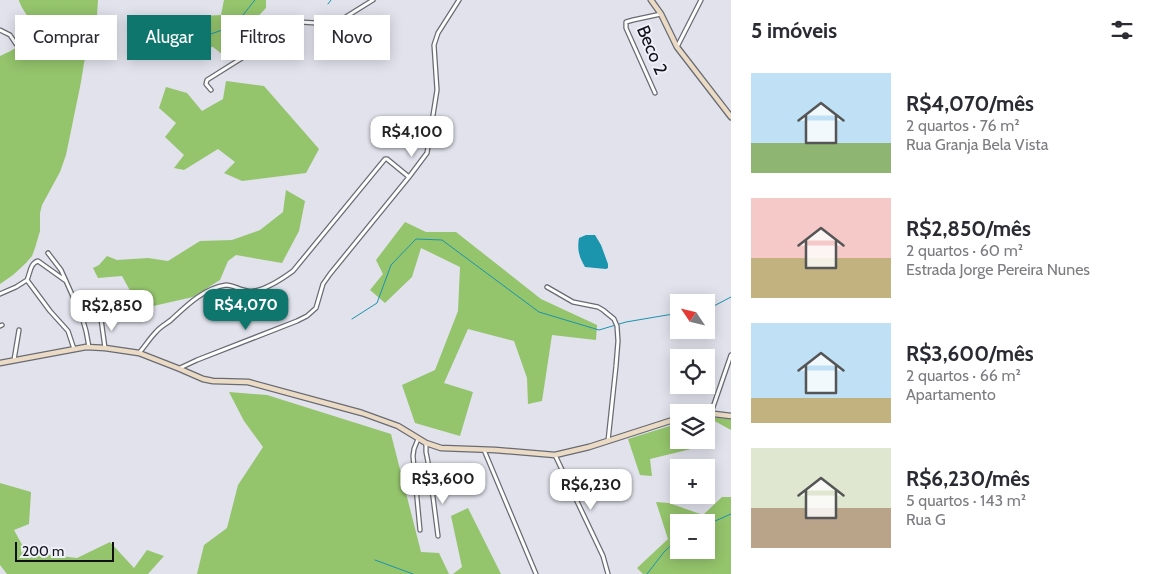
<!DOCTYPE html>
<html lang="pt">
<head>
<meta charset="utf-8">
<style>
	:root { --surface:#fff; --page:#f7f7f7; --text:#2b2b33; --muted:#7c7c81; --accent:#0f766e }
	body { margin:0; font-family:Cabin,sans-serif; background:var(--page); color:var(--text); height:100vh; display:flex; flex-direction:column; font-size:19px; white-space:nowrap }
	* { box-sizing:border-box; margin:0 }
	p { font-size:16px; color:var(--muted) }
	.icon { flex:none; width:28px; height:28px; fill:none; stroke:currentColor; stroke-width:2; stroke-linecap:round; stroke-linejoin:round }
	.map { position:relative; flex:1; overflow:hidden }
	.panel { display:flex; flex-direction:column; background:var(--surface); width:425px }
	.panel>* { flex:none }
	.banner { position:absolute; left:15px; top:15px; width:475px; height:45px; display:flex; gap:10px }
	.needle { width:32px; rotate:305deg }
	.fabs { position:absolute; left:670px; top:294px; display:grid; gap:10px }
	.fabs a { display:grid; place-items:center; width:45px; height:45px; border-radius:0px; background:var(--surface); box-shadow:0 2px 12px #0003; font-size:25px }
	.scale { position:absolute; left:15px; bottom:12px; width:99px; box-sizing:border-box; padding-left:5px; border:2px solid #101014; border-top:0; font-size:14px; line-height:18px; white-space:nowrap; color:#101014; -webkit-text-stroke:4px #eeeff9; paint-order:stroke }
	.price { position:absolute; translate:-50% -42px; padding:0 11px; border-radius:10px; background:#fff; color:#222; font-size:16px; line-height:32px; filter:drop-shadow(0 1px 2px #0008) }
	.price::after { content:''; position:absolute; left:50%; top:30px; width:15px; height:11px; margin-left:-8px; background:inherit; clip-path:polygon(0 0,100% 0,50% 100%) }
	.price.active { background:var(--accent); color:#fff }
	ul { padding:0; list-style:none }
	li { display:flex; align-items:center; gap:15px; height:125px; padding:0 20px }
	li span { display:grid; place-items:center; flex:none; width:140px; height:100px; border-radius:0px; color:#555 }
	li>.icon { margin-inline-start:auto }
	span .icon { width:60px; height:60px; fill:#fffc; stroke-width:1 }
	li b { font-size:21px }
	h2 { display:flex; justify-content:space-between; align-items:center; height:60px; padding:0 20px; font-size:21px }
	.tag { padding:0 18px; border-radius:0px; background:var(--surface); box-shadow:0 2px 12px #0003; font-size:18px; line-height:45px }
	.tag.active { background:var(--accent); color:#fff }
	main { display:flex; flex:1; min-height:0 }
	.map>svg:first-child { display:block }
	.green { fill:#94c46c; fill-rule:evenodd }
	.water { fill:#1b94ad }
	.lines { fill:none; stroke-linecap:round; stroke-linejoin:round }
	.stream { stroke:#1b94ad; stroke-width:1 }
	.street-casing { stroke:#696b73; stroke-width:5.5 }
	.secondary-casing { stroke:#696b73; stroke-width:7 }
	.street { stroke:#fff; stroke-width:3 }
	.secondary { stroke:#ebdbc5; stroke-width:4.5 }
	.labels { text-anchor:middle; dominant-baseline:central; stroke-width:4; stroke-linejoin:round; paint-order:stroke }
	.street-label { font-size:18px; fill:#101014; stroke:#eeeff9 }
</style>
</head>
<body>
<main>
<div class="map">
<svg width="731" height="574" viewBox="0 0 731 574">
	<rect width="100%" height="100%" fill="#e1e2ec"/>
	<path class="green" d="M 19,0 L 98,0 L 97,15 L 84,63 L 81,82 L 66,155 L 60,172 L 42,205 L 40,213 L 40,231 L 35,248 L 32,256 L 26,263 L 13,275 L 0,284 L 0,56 C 18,48 27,43 32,23 C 27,15 22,9 19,1 Z
		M 224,0 L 266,0 L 266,8 L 238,37 L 245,45 L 227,58 L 213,47 L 153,53 L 143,41 L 183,17 L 221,15 Z
		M 226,81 L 264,86 L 319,149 L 306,173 L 242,181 L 224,173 L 235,162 L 218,149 L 184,170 L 174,168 L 184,155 L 165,137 L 176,123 L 159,108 L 166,87 L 187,93 L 202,111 L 223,99 Z
		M 286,190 L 305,201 L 299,231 L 282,263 L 236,255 L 228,261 L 220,280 L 193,297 L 140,309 L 122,276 L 98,278 L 93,268 L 99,265 L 107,256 L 117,260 L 148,258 L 168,261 L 200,241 L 232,240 L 260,230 L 283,212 Z
		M 405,222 L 426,232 L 456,232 L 541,299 L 597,325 L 596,340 L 552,335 L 542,401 L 528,404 L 527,378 L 514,341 L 468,329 L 444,383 L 473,392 L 460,436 L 415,423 L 402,385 L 435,370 L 458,311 L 460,267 L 421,248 L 412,277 L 385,303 L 370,290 L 383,274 L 376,260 Z
		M 229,392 L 267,395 L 391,434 L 421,552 L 439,553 L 449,574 L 197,574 L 204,545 L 227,528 L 238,485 L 263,447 L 244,421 Z
		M 706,417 L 731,419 L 731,430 L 711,419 L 706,422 Z
		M 679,423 L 679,440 L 690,440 L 691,449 L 650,459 L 652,476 L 640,475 L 628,439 Z
		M 0,483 L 31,492 L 29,524 L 14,530 L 26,552 L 77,558 L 110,542 L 134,568 L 147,550 L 164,556 L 148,574 L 7,574 L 0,565 Z
		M 722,497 L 731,497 L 731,574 L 643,574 L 637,568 L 668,539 L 656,502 L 669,503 L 703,515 ZM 679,522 L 706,522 L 706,550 L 679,550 Z
		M 468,508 L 501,574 L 453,574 L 462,567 L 451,516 Z"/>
	<path class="water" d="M 586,235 L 595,235 L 601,245 L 608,264 L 608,268 L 606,269 L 585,267 C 579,257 577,249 579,238 Z"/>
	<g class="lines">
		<path class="stream" d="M 328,4 L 331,0
			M 199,38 L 234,26 L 255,0
			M 706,308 L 710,308 L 731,297
			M 352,319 L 377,303 L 391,265 L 416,239 L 442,240 L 539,312 L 599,330 L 626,322 L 679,313
			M 706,525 L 731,514
			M 375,560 L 413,574
			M 647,574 L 664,552 L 679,538"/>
		<defs>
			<path id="street" d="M 0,30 L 10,35 L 16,44
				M 677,47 L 701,0
				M 211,90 L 206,84 L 207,80 L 296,24 L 300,22 L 332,24 L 336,23 L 373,0
				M 655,93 L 626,28 L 626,22 L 633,20 L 661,14
				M 48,253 L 61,270 L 66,281 L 82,317 L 86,331 L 89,347
				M 66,281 L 38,261 C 30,263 30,274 27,280 L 50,311 L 68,331 L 74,349
				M 547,287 L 573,302 L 598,307 L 603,310 L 614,319 L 617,326 L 618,341 L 616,366 L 608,441
				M 0,294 L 16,287 L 27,280
				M 101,319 L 105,348
				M 0,326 L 2,325
				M 139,353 C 145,346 150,338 156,332 C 160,327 166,324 171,320 C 186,306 204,288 226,285 C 233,285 240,290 248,291 C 262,293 282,279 293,271 L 385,159 L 387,159 L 409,177
				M 14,360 L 19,330
				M 180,368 L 197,360 L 297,321 L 307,316 L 316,308 L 323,284 L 330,274 L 409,177 L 427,153 L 437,90 L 434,45 L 438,33 L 459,0
				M 711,413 L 731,355
				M 418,439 L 414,449 L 413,456 L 420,530
				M 426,443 L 426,452 L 428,462 L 429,477 L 433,497 L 438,536
				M 484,450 L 536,574
				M 555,455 L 603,556 L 608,574"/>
			<path id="secondary" d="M 651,0 L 661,14 L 677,47 L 731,117
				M 0,363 L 86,347 L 105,348 L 139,353 L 180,369 L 203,379 L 213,381 L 248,382 L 362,413 L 398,426 L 426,443 L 441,448 L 495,450 L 555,455 L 589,447 L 679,418
				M 706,413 L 731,416"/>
		</defs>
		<use href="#street" class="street-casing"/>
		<use href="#secondary" class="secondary-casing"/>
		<use href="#street" class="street"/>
		<use href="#secondary" class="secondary"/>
	</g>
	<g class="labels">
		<g class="street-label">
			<text transform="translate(652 50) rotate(67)">Beco 2</text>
		</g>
	</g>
</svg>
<div class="fabs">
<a><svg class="needle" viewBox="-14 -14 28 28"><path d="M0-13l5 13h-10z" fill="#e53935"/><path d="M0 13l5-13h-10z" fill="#7c7c81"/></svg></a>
<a><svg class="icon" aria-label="locate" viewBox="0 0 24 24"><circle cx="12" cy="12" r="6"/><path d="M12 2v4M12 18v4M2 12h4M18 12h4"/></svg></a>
<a><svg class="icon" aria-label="layers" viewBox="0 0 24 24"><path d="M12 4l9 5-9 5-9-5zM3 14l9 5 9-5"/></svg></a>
<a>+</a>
<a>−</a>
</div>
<div class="scale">200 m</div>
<b class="price" style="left:412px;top:158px">R$4,100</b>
<b class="price active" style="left:246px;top:331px">R$4,070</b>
<b class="price" style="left:112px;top:332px">R$2,850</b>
<b class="price" style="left:443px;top:505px">R$3,600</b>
<b class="price" style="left:591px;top:511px">R$6,230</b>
<div class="banner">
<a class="tag">Comprar</a>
<a class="tag active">Alugar</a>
<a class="tag">Filtros</a>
<a class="tag">Novo</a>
</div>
</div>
<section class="panel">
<h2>5 imóveis<svg class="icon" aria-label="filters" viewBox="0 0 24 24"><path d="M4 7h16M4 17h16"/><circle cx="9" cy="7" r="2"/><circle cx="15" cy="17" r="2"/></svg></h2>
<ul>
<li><span style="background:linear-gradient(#bfe0f5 70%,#8fb573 0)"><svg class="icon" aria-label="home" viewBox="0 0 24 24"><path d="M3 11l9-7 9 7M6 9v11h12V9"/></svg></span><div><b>R$4,070/mês</b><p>2 quartos · 76 m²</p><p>Rua Granja Bela Vista</p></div></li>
<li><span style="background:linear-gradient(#f6c9c9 60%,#c2b280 0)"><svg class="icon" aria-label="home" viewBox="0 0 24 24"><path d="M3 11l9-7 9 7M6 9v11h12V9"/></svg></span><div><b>R$2,850/mês</b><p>2 quartos · 60 m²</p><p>Estrada Jorge Pereira Nunes</p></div></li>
<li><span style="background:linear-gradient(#bfe0f5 75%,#c2b280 0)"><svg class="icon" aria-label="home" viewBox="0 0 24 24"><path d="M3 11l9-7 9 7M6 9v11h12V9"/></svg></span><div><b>R$3,600/mês</b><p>2 quartos · 66 m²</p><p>Apartamento</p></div></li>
<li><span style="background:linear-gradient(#dfe7d0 60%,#b9a48a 0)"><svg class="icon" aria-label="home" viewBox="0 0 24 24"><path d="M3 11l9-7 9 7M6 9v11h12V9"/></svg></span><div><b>R$6,230/mês</b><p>5 quartos · 143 m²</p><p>Rua G</p></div></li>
</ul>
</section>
</main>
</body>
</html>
